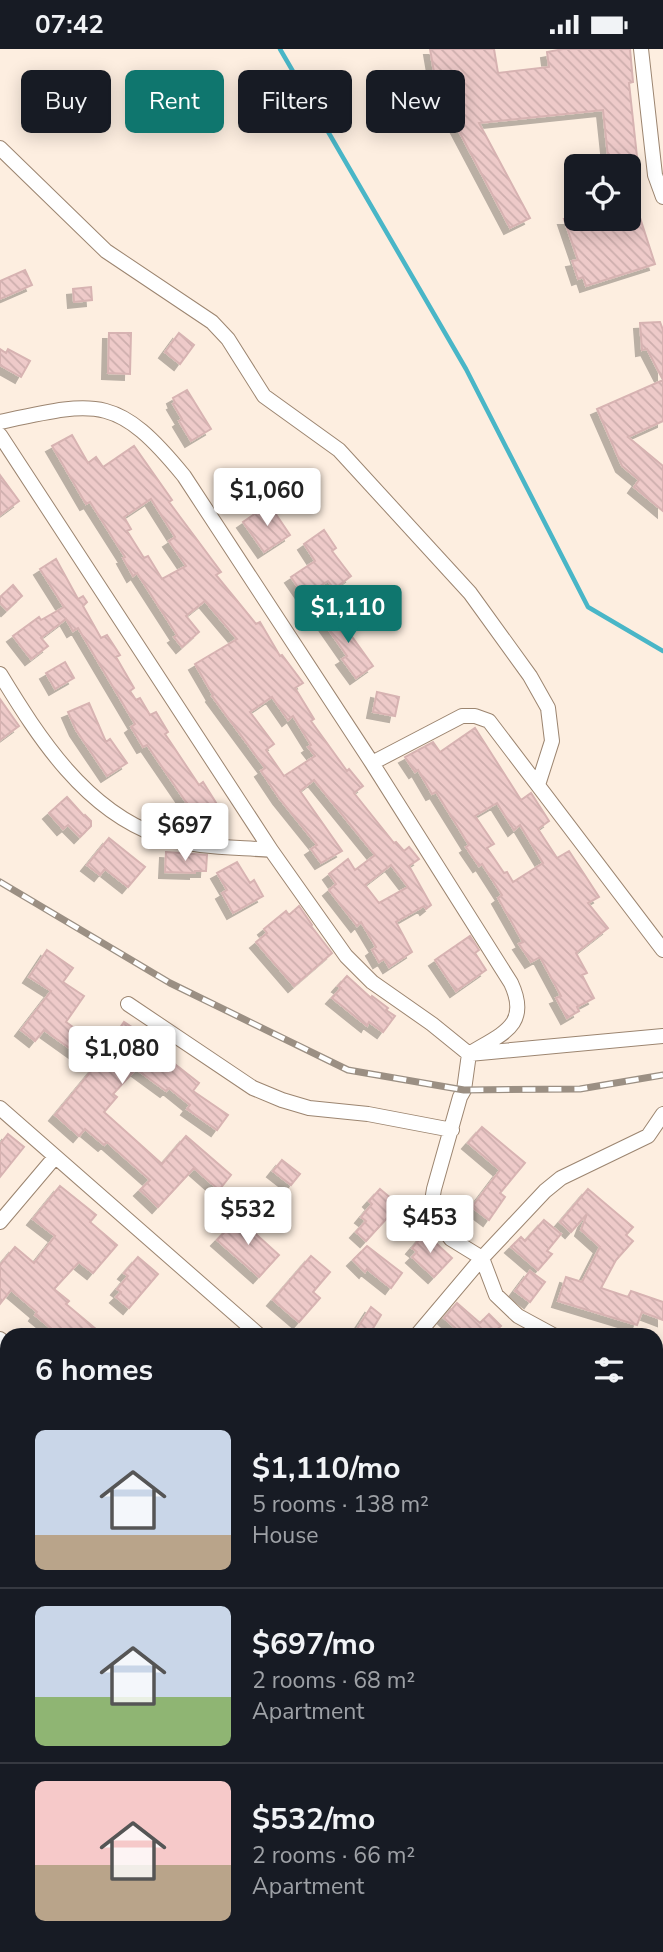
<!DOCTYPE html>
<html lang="en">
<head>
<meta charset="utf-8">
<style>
	:root { --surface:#171b24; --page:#242831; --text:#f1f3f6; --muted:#9ea1a6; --line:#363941; --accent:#0f766e }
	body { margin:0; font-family:"Nunito Sans",sans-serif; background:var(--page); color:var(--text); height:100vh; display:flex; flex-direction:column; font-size:26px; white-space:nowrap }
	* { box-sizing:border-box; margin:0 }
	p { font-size:23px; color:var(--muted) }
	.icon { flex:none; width:38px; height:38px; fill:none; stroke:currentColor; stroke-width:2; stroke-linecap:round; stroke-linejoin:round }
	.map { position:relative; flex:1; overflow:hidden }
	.side { position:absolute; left:0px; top:1279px; width:663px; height:625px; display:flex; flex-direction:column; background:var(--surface); border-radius:21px 21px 0 0; box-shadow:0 4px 18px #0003 }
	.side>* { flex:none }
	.banner { position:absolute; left:21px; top:21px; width:621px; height:63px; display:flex; gap:14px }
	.fabs { position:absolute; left:564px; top:105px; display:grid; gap:14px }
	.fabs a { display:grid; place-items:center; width:77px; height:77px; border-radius:10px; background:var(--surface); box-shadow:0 4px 18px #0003; font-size:35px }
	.price { position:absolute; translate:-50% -60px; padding:0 16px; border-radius:7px; background:#fff; color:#222; font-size:23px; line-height:46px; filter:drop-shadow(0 2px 4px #0008) }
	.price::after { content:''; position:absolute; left:50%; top:42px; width:21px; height:16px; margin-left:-10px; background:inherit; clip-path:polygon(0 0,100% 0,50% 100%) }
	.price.active { background:var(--accent); color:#fff }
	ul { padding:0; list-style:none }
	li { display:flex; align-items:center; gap:21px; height:175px; padding:0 35px }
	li+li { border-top:2px solid var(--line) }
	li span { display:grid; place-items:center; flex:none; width:196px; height:140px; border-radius:10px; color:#555 }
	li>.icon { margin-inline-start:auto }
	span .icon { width:84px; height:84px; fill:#fffc; stroke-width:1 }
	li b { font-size:30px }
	h2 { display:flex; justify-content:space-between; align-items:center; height:84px; padding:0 35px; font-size:30px }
	.pill { padding:0 24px; border-radius:10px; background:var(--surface); box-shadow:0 4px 18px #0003; font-size:24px; line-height:63px }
	.pill.active { background:var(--accent); color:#fff }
	.status { display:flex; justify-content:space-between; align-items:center; height:49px; padding:0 35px; background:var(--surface); direction:ltr }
	.status svg { height:19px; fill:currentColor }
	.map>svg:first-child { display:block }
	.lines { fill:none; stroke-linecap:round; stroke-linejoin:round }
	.stream { stroke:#49b6c7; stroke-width:4.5 }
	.building { fill:url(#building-back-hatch); stroke:#d7b3b2; stroke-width:2; fill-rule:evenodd; filter:url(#shadow) }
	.street-casing { stroke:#9c8570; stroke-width:16 }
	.street { stroke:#fff; stroke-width:14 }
	.rail-casing { stroke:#9b8f83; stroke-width:7 }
	.rail { stroke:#fefefe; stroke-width:4.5; stroke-dasharray:13; stroke-linecap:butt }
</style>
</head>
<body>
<div class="status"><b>07:42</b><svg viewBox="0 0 49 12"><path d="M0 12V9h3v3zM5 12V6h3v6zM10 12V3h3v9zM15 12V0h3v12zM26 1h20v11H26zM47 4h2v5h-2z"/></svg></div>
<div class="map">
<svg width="663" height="1903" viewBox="0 0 663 1903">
	<defs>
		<pattern id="building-back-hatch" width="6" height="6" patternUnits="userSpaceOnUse" patternTransform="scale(1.75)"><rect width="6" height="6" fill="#eecac9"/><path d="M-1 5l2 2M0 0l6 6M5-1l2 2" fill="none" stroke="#cdaead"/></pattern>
		<filter id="shadow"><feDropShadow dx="-6" dy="6" stdDeviation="0" flood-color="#0004"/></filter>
	</defs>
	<rect width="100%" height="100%" fill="#fdeee0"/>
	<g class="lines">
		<path class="stream" d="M 280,0 L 466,320 L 588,558 L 663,602"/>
	</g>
	<path class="building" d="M 430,0 L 494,0 L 498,24 L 549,18 L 547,3 L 563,0 L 630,0 L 633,33 L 629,34 L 638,117 L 609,117 L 603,61 L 479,74 L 530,169 L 510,179 L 451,67 L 446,68 L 442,28 L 435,29 Z
		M 631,141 L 655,215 L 586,237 L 583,228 L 578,230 L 572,212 L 578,211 L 564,170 L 628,170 L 628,142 Z
		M 25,221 L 32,236 L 0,250 L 0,232 Z
		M 91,238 L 92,251 L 74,253 L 73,240 Z
		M 660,273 L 663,281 L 663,331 L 647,300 L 642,301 L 640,274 Z
		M 109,284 L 131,284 L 130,325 L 108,324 Z
		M 179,284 L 194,296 L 180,315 L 165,303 Z
		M 0,300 L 6,304 L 8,300 L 30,312 L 21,328 L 0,316 Z
		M 663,331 L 663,372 L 628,388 L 663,417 L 663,462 L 634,438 L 639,431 L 622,417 L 597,360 Z
		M 187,341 L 211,380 L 191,392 L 179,372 L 182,370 L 173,355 L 175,354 L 173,349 Z
		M 72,386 L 88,414 L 96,408 L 103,418 L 134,397 L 172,451 L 169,453 L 221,523 L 216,526 L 256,575 L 260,573 L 280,607 L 282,606 L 303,634 L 295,639 L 314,670 L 311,672 L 347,722 L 349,720 L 363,737 L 354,744 L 394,794 L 396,793 L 404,802 L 409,798 L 419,810 L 409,817 L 431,856 L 426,860 L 424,857 L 396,873 L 412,903 L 389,918 L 384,910 L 379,913 L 372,901 L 376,898 L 361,873 L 357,877 L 329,841 L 336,835 L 329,825 L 348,810 L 355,821 L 375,806 L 314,731 L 300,742 L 342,802 L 321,814 L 311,800 L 317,796 L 279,749 L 261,722 L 265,719 L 212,647 L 213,646 L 195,615 L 237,590 L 205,552 L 186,567 L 199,583 L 182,598 L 174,588 L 177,586 L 137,524 L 133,527 L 123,509 L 125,508 L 90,453 L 86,455 L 52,397 ZM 151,450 L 175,488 L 169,492 L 186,517 L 162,530 L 148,507 L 144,509 L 127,482 L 131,480 L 124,468 ZM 272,648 L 288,671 L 293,667 L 311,696 L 308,698 L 315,707 L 284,727 L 266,701 L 274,695 L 250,663 ZM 391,816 L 408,838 L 379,854 L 365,836 Z
		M 0,426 L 19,452 L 0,466 Z
		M 269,455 L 290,486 L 264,503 L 243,473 Z
		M 324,481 L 336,499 L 332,502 L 351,527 L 334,540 L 328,532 L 304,547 L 291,528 L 315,512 L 304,495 Z
		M 56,510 L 78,550 L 83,547 L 87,553 L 83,557 L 101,589 L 107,586 L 120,606 L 116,608 L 134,639 L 130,642 L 136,651 L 140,649 L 150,666 L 156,663 L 168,683 L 165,685 L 199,736 L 203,733 L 223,765 L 203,778 L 147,696 L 143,698 L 131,678 L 135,675 L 78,579 L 73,582 L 66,570 L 41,589 L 48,597 L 31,610 L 13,587 L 39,568 L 41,571 L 64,558 L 40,520 Z
		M 13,536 L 22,547 L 7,561 L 0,554 L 0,548 Z
		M 337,562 L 350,580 L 348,582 L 373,617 L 356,629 L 342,610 L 347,607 L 322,571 Z
		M 65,613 L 74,629 L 55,640 L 46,624 Z
		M 377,643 L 399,648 L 395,667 L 373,663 Z
		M 0,650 L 19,677 L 0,691 Z
		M 89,654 L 106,693 L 110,690 L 127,714 L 107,727 L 76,681 L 68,663 Z
		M 475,679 L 521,751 L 531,744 L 549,772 L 538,780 L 557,809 L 569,802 L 599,848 L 588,854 L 608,879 L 576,904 L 587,924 L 582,926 L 594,949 L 577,958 L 579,962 L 567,969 L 556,949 L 561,947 L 540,908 L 531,913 L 519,895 L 523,893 L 498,849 L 502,846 L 482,815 L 479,817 L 466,798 L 469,796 L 436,743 L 432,745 L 418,721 L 415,723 L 405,708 L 433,693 L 440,703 ZM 497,754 L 514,781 L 520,776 L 543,814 L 513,833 L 507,823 L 504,824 L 487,799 L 494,795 L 475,767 Z
		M 67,748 L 84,767 L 85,766 L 91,772 L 91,777 L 80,788 L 68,776 L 63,780 L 49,764 Z
		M 109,789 L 145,818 L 128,838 L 105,820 L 100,826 L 87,816 Z
		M 166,803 L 207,806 L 206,822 L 195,822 L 195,824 L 165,823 Z
		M 237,813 L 250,834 L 254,831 L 263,847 L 233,864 L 222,844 L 227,841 L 217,824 Z
		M 299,857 L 312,876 L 311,877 L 332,904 L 294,937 L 256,893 L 267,884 L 264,880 L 286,862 L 289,866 Z
		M 470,887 L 479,901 L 475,904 L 486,921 L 456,942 L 435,911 Z
		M 47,901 L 73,919 L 63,933 L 84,947 L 66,973 L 105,1001 L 124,973 L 165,1000 L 162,1005 L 199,1034 L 193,1042 L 228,1066 L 217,1081 L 187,1060 L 190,1056 L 169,1039 L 166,1042 L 136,1020 L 113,1045 L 117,1048 L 104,1063 L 162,1115 L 186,1087 L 231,1126 L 219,1141 L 194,1119 L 158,1158 L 140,1141 L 150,1131 L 107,1093 L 104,1096 L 85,1080 L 79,1087 L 55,1066 L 98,1014 L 78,999 L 75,1003 L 44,981 L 35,992 L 21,981 L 51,942 L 29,928 Z
		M 347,927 L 371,949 L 372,947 L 388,959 L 386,961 L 395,967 L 383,983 L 369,973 L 367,977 L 332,949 L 341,939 L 338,937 Z
		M 482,1078 L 525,1114 L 500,1144 L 505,1148 L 489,1171 L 472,1158 L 500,1121 L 468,1094 Z
		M 8,1085 L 24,1098 L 0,1128 L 0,1095 Z
		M 282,1111 L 300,1125 L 291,1136 L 273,1122 Z
		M 60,1137 L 96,1166 L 90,1173 L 117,1196 L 93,1224 L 79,1213 L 54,1240 L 69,1252 L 66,1255 L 103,1286 L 59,1286 L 35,1266 L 37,1263 L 11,1241 L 0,1255 L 0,1216 L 15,1198 L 34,1214 L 55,1187 L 33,1170 Z
		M 380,1140 L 399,1156 L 366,1192 L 356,1183 L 366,1172 L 361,1168 L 372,1155 L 369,1152 Z
		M 588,1140 L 633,1178 L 626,1186 L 633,1192 L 616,1211 L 601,1239 L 628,1248 L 631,1242 L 663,1253 L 663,1271 L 642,1263 L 637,1276 L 558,1252 L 566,1228 L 582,1233 L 600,1198 L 581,1181 L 587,1165 L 571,1183 L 560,1173 Z
		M 238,1169 L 279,1206 L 259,1228 L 217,1191 Z
		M 544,1171 L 561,1185 L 547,1202 L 552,1205 L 538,1221 L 511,1198 L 521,1188 L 525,1192 Z
		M 425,1184 L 452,1209 L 434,1228 L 412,1208 L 417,1203 L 412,1199 Z
		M 367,1197 L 402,1224 L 391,1239 L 367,1220 L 365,1223 L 353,1211 Z
		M 311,1207 L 330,1223 L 313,1243 L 320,1249 L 299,1273 L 273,1251 Z
		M 138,1208 L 158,1225 L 129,1259 L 116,1248 L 121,1243 L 117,1240 L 128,1227 L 124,1224 Z
		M 530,1222 L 545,1233 L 530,1253 L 515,1242 Z
		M 457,1254 L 480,1274 L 489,1265 L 501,1277 L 492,1285 L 494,1286 L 463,1286 L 444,1269 Z
		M 371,1258 L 381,1266 L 369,1286 L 353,1286 Z"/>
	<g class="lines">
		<defs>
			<path id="street" d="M 641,0 L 655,126 L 663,148
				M 0,99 L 106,202 L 212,273 L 228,290 L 264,347 L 339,401 L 470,544 L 530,627 L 548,659 L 552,692 L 538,736
				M 0,373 C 97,352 117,345 184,427 L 372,714 L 511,934 C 531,977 501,985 469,1005
				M 0,386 L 271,801
				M 0,625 C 39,689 85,761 159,787 C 194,799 234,798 271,801 L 346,907 L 372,933 L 432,975 L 469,1005 L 663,987
				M 372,714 L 462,667 L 475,667 L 489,672 L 663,901
				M 128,955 L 253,1039 L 282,1051 L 309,1059 L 368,1065 L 452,1081
				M 469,1005 L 464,1041 L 460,1048 L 434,1140 L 432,1152 L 434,1163 L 444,1181 L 451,1190 L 482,1209 L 496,1246 L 518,1267 L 553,1286
				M 0,1059 L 259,1286
				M 0,1173 L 55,1108
				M 417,1286 L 482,1209 L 545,1142 L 561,1129 L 648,1087 L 663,1065
				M 0,1290 L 7,1296
				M 656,1308 L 663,1309
				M 0,1520 L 7,1526
				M 656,1542 L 663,1539
				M 0,1700 L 7,1703
				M 0,1730 L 7,1714
				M 656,1769 L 663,1771
				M 0,1878 L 7,1880
				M 56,1897 L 73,1903
				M 548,1897 L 563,1903
				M 404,1903 L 408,1897"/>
		</defs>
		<use href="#street" class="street-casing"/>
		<use href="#street" class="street"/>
		<defs>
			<path id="rail" d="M 0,833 L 170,934 L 348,1021 L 464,1041 L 580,1040 L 663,1026"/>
		</defs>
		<use href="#rail" class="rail-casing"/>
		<use href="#rail" class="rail"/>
	</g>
</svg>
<div class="fabs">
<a><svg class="icon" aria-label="locate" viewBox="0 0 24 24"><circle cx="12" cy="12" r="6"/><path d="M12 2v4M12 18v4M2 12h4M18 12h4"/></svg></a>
</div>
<b class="price" style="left:267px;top:479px">$1,060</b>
<b class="price active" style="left:348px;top:596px">$1,110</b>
<b class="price" style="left:185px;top:814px">$697</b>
<b class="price" style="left:122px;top:1037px">$1,080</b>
<b class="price" style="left:248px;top:1198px">$532</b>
<b class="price" style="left:430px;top:1206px">$453</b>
<div class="banner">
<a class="pill">Buy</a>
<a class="pill active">Rent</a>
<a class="pill">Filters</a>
<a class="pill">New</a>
</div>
<section class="side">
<h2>6 homes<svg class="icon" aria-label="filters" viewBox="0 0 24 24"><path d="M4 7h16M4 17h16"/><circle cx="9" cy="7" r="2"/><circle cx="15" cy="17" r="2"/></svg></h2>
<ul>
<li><span style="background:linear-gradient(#c9d6e8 75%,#b9a48a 0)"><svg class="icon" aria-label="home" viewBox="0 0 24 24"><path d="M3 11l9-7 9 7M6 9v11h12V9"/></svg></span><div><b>$1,110/mo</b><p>5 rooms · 138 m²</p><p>House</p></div></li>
<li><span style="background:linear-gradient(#c9d6e8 65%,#8fb573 0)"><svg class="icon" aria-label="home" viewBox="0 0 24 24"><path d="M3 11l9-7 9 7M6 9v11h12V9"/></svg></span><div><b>$697/mo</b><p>2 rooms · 68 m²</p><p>Apartment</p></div></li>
<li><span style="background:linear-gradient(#f6c9c9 60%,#b9a48a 0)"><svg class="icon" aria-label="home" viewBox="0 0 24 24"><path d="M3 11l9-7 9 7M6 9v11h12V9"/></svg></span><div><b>$532/mo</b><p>2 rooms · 66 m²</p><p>Apartment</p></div></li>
</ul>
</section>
</div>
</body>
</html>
